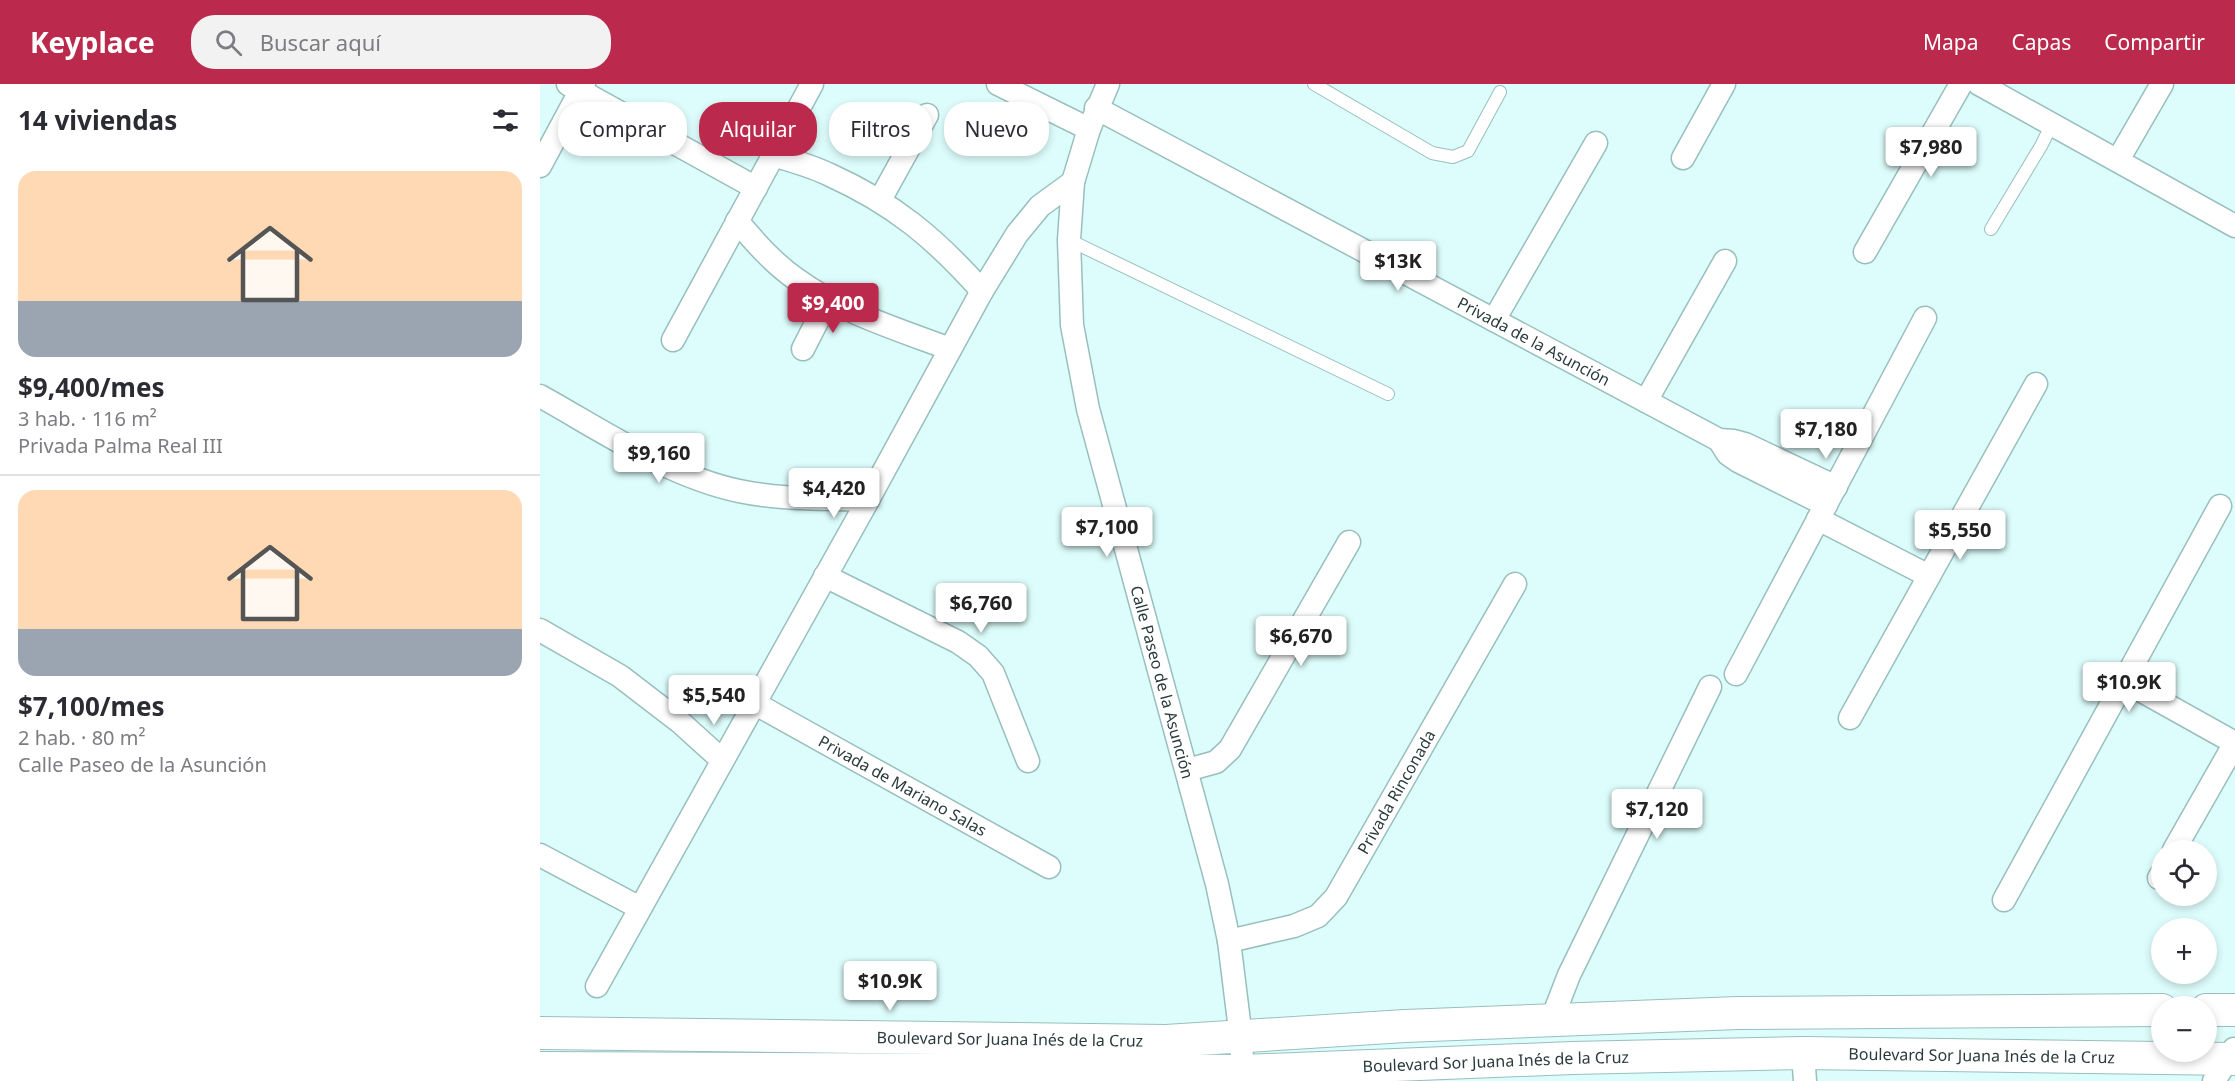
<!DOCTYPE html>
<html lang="es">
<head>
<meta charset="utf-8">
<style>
	:root { --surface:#fff; --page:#f2f2f3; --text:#2b2b33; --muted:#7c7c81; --line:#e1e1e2; --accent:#bb2a4c }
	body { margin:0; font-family:"Noto Sans",sans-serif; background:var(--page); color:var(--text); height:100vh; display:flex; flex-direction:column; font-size:22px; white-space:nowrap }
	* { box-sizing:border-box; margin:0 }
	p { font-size:20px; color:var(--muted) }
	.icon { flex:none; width:33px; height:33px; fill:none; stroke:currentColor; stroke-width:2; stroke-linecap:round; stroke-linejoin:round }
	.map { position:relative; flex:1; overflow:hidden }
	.details { display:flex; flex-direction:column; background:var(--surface); width:540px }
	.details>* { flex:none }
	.guide { position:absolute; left:18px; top:18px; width:570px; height:54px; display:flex; gap:12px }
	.controls { position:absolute; left:1611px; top:756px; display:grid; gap:12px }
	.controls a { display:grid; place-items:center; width:66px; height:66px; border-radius:50%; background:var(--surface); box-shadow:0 3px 9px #0003; font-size:30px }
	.price { position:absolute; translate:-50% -51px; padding:0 14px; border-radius:6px; background:#fff; color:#222; font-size:20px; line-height:39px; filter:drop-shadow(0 2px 3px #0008) }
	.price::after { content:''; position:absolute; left:50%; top:36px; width:18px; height:14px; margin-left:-9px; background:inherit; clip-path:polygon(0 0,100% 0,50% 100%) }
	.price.selected { background:var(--accent); color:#fff }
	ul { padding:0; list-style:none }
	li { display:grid; align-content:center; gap:12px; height:318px; padding:0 18px }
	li+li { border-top:2px solid var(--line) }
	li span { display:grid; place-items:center; height:186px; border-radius:18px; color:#555 }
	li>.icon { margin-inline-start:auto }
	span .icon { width:108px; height:108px; fill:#fffc; stroke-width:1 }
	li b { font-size:26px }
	h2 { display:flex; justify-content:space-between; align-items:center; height:72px; padding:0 18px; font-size:26px }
	.pill { padding:0 21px; border-radius:24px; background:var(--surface); box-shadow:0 3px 9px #0003; font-size:21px; line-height:54px }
	.pill.selected { background:var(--accent); color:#fff }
	header { display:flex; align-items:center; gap:36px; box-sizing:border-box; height:84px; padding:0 30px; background:var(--accent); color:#fff }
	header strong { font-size:28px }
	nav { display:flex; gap:33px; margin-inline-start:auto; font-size:21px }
	.search { width:420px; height:54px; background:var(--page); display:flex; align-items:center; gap:15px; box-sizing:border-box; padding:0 21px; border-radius:24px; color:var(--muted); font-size:22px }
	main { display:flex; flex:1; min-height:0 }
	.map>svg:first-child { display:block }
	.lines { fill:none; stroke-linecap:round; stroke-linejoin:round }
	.lane-casing { stroke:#98bfbd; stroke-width:14 }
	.street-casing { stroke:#98bfbd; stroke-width:25 }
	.secondary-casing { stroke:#98bfbd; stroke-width:34 }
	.lane { stroke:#fff; stroke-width:12 }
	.street { stroke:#fff; stroke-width:22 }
	.secondary { stroke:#fff; stroke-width:32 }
	.labels { text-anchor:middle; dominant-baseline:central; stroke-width:4.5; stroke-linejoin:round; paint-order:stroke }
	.street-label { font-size:16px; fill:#2b3b3b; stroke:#fff }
</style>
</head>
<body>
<header>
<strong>Keyplace</strong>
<div class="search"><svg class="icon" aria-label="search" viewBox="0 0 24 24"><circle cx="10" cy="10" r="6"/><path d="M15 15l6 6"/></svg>Buscar aquí</div>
<nav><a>Mapa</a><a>Capas</a><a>Compartir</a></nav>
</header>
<main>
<section class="details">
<h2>14 viviendas<svg class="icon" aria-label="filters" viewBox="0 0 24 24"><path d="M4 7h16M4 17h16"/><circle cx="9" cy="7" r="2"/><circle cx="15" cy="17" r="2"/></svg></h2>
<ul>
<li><span style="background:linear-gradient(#ffd9b3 70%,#9aa5b1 0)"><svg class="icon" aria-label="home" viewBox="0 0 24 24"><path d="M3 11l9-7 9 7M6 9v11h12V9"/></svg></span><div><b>$9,400/mes</b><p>3 hab. · 116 m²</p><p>Privada Palma Real III</p></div></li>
<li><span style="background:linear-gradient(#ffd9b3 75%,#9aa5b1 0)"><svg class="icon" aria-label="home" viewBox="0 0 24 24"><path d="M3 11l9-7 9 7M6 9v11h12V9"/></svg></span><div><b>$7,100/mes</b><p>2 hab. · 80 m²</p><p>Calle Paseo de la Asunción</p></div></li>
</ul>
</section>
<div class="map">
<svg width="1695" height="997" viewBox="0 0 1695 997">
	<rect width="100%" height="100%" fill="#ddfdfc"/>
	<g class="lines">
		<defs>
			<path id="lane" d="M 774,0 L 892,69 L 913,73 L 928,67 L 960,8
				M 1451,145 L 1501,62 L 1512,40
				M 529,156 L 848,310"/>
			<g id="street">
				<path d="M 28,0 L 216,104"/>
				<path d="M 458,0 L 549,45"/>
				<path id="s1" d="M 568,0 L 549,45 L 533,98 L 529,156 L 532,241 L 548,325 L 677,800 L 689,857 L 701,954 L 703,997"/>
				<path d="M 1439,0 L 1695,142"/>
				<path id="s2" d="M 556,24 L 1179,356 L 1194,357 L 1205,360 L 1296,403"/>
				<path d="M 233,71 C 252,77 272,82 290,91 C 354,120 395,154 442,207"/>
				<path d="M 1143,74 L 1184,0"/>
				<path d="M 1578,76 L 1622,0"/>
				<path d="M 0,82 L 44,0"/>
				<path d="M 340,116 L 387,31"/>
				<path d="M 197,137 C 215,158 233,179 256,195 C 303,229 357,245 410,265"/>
				<path d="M 1325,168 L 1421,0"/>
				<path d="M 954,236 L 1056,59"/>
				<path d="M 133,256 L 272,0"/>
				<path d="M 263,265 L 288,216"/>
				<path d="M 0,312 C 63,347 128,392 199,407 C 241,416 285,414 328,416"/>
				<path d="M 1106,317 L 1185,177"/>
				<path d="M 1179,356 L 1188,370 L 1198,377 L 1286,421"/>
				<path d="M 1278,435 L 1389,492"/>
				<path d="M 285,492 L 418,558 L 438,572 L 453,589 L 488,677"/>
				<path d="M 0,546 L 80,592 L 140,638 L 182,676"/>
				<path d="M 1196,590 L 1385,234"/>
				<path d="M 1584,597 L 1695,659"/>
				<path id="s3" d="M 214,619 L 509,783"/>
				<path d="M 1310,634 L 1496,300"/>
				<path d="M 647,686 L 676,678 L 690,665 L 809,458"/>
				<path d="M 1634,766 L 1695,659"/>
				<path d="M 0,771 L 100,824"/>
				<path d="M 1619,794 L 1622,789"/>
				<path d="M 1464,816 L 1680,422"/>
				<path id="s4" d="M 689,857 L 754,842 L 778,832 L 796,813 L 975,500"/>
				<path d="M 57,902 L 328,416 L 442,207 L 477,150 L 500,122 L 533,98"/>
				<path d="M 1012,935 L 1029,891 L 1170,603"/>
				<path d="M 1263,969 L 1265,997"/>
				<path d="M 1674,997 L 1694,965"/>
			</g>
			<g id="secondary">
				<path d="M 1666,926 L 1695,926"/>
				<path id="s5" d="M 0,949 L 626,957 L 865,942 L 1198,929 L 1622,926"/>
				<path id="s6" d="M 0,984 L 703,987 L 1032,974 L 1263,969 L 1695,975"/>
			</g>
		</defs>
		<use href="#lane" class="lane-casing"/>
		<use href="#street" class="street-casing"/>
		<use href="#secondary" class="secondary-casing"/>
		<use href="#lane" class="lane"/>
		<use href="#street" class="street"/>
		<use href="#secondary" class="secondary"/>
	</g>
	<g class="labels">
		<g class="street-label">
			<text stroke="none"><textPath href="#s2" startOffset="496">Privada de la Asunción</textPath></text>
			<text stroke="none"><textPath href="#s1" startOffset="616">Calle Paseo de la Asunción</textPath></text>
			<text stroke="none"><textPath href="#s3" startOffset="170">Privada de Mariano Salas</textPath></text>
			<text stroke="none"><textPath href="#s4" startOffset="240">Privada Rinconada</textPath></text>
			<text stroke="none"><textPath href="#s5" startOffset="470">Boulevard Sor Juana Inés de la Cruz</textPath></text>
			<text stroke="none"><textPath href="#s6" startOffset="1442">Boulevard Sor Juana Inés de la Cruz</textPath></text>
			<text stroke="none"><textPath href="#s6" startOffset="956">Boulevard Sor Juana Inés de la Cruz</textPath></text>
		</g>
	</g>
</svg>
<div class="controls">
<a><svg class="icon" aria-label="locate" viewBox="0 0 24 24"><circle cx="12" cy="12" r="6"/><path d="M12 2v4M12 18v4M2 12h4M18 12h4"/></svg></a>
<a>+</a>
<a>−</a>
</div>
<b class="price" style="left:1391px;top:94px">$7,980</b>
<b class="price" style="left:858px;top:208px">$13K</b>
<b class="price selected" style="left:293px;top:250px">$9,400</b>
<b class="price" style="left:1286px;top:376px">$7,180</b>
<b class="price" style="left:119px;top:400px">$9,160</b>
<b class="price" style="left:294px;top:435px">$4,420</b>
<b class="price" style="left:567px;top:474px">$7,100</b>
<b class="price" style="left:1420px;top:477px">$5,550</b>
<b class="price" style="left:441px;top:550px">$6,760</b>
<b class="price" style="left:761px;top:583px">$6,670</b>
<b class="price" style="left:1589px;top:629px">$10.9K</b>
<b class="price" style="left:174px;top:642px">$5,540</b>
<b class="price" style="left:1117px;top:756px">$7,120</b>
<b class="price" style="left:350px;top:928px">$10.9K</b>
<div class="guide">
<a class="pill">Comprar</a>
<a class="pill selected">Alquilar</a>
<a class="pill">Filtros</a>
<a class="pill">Nuevo</a>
</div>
</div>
</main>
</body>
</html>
